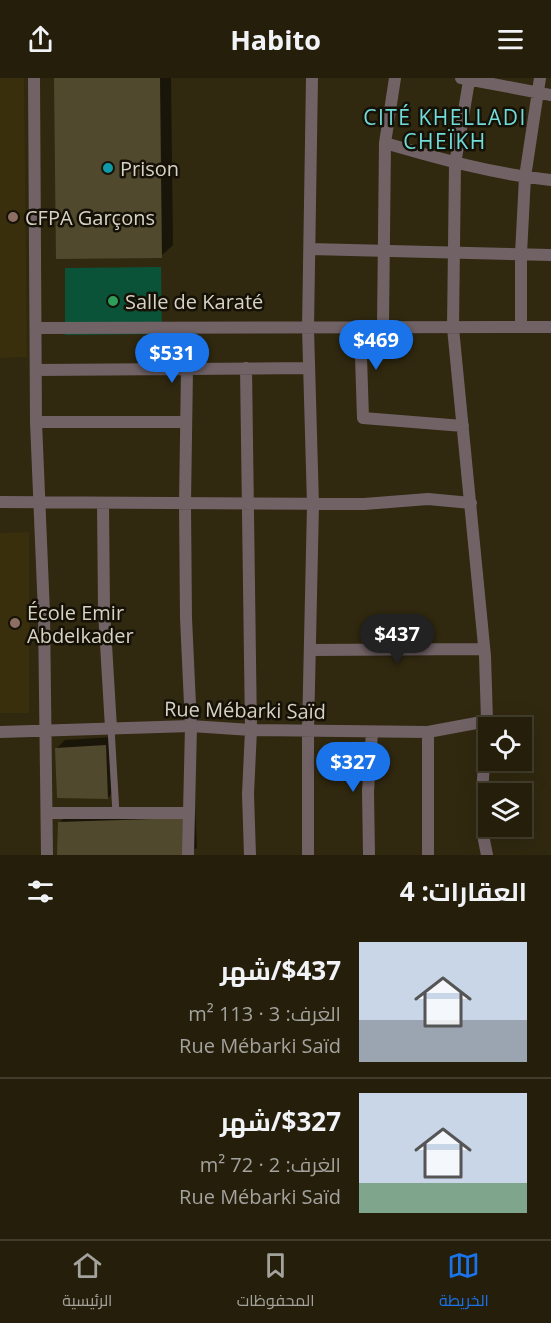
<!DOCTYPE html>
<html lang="ar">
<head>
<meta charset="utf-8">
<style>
	:root { --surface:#241e0b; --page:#2c2714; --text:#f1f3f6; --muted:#a3a29d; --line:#413c2c; --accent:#1a73e8 }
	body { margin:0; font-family:"Open Sans",Cairo,sans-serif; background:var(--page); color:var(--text); direction:rtl; height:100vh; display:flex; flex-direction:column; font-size:22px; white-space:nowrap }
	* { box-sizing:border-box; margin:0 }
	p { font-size:20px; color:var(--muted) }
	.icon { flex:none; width:33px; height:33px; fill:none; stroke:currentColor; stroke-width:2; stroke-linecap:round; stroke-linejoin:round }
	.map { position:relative; height:777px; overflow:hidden; direction:ltr }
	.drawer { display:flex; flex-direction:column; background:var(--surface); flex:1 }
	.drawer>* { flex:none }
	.controls { position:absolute; left:478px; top:639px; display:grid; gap:12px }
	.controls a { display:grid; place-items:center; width:54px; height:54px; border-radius:0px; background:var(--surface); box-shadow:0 6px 24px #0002,0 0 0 2px var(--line); font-size:30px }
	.price { position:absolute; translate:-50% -51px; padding:0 14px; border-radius:21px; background:var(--accent); color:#fff; font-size:20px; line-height:39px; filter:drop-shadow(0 2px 3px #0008) }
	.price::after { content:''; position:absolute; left:50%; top:36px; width:18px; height:14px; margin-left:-9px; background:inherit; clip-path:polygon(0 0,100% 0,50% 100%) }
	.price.active { background:#222; color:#fff }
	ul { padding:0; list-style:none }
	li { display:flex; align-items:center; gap:18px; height:150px; padding:0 24px }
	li+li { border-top:2px solid var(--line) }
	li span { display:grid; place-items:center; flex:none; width:168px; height:120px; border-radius:0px; color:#555 }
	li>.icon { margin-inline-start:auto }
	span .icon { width:72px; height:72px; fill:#fffc; stroke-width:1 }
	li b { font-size:26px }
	h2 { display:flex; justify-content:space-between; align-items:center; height:72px; padding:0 24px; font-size:26px }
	header { display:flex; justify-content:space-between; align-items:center; height:78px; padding:0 24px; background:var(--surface); font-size:27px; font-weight:700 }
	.menu { display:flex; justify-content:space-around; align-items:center; height:84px; border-top:2px solid var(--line); background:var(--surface); font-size:16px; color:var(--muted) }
	.menu a { display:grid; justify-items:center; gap:3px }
	.menu .active { color:var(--accent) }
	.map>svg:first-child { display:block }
	.built { fill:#392f0d }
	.green { fill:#0b5338 }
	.shadow { fill:#0007 }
	.building { fill:#51492e }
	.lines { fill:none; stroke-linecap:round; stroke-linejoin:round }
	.service { stroke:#716266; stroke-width:7 }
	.minor { stroke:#716266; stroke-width:12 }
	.culture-dot { fill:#0f9aa8; stroke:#151107; stroke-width:2 }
	.education-dot { fill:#8d6e63; stroke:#151107; stroke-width:2 }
	.leisure-dot { fill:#2e9e5b; stroke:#151107; stroke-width:2 }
	.labels { text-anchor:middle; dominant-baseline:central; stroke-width:5; stroke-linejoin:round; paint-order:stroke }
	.poi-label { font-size:20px; fill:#d7d2c3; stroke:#151107; text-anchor:start }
	.street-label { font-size:20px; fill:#d7d2c3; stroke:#151107 }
	.neighbourhood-label { font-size:21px; letter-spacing:1.5px; fill:#71dddb; stroke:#151107 }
</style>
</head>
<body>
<header><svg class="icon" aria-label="menu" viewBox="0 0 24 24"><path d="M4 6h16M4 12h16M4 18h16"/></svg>Habito<svg class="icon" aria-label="share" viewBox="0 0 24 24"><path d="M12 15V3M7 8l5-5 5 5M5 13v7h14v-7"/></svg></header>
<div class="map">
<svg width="551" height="777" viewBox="0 0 551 777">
	<rect width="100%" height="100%" fill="#30280f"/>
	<path class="built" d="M 0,0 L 24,0 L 27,279 L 0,280 Z
		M 29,454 L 29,635 L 0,635 L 0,455 Z"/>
	<path class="green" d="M 161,189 L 162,256 L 65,257 L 65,190 Z"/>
	<path class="shadow" d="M 56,0 L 171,0 L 173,167 L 161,178 Z
		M 114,659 L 116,711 L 108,720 L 57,670 L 65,662 Z
		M 195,729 L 197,769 L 189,777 L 59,777 L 59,745 L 71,733 Z"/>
	<path class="building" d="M 54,0 L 160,0 L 162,180 L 56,181 Z
		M 106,667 L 108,721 L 57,720 L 55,670 Z
		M 184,740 L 186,777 L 57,777 L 58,744 Z"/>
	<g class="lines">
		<path class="service" d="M 111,650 L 116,735"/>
		<path class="minor" d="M 34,0 L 36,344 L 44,535 L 47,777
			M 461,0 L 551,17
			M 469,3 L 455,86 L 453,250 L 485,578 L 487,643 L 482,715 L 484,762 L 487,777
			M 385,65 C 440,81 494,96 551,102
			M 310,171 L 551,177
			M 360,248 L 363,340 L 463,348
			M 383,248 L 385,65 L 395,0
			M 521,249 L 521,176 L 525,99 L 540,0
			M 36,250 L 551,249
			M 246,290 L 251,652 L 248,716 L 250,777
			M 187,291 L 185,426 L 186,540 L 191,648 L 188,777
			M 36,292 L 309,290
			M 36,344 L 186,344
			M 0,424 L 364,426 L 428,421 L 471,425
			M 103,425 L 104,533 L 111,650
			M 310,572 L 484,571
			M 0,654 L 191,648 L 251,652 L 428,654 L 487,643
			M 428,654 L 428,777
			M 47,735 L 188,735
			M 308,777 L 308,653 L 313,427 L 308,250 L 312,0
			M 369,777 L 368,713 L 372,654"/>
	</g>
	<circle class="culture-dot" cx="108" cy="90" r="6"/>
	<g class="education-dot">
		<circle cx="13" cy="139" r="6"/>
		<circle cx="15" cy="545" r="6"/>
	</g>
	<circle class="leisure-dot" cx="113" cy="223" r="6"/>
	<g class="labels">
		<g class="poi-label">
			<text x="120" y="90">Prison</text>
			<text x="25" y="139">CFPA Garçons</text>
			<text x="125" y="223">Salle de Karaté</text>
			<text x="27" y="534">École Emir<tspan x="27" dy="23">Abdelkader</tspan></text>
		</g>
		<g class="street-label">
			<text transform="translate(245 632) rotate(1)">Rue Mébarki Saïd</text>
		</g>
		<g class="neighbourhood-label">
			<text x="445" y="39">CITÉ KHELLADI<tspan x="445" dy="24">CHEÏKH</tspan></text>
		</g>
	</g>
</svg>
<div class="controls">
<a><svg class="icon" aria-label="locate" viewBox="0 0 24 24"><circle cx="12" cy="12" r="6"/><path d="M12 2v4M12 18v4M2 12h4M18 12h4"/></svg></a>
<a><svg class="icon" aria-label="layers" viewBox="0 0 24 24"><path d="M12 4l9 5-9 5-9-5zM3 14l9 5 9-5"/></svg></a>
</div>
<b class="price" style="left:376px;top:293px">$469</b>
<b class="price" style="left:172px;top:306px">$531</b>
<b class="price active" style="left:397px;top:587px">$437</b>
<b class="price" style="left:353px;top:715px">$327</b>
</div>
<section class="drawer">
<h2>العقارات: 4<svg class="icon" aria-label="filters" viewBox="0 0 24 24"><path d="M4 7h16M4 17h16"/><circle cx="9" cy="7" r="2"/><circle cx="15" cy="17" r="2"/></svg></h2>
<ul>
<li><span style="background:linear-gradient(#c9d6e8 65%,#9aa5b1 0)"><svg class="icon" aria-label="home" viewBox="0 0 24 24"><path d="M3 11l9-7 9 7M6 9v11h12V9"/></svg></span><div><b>$437/شهر</b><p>الغرف: 3 · 113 m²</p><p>Rue Mébarki Saïd</p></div></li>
<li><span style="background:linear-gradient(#c9d6e8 75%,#7fa58c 0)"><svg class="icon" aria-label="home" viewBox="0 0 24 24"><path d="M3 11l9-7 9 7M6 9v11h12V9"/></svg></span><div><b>$327/شهر</b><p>الغرف: 2 · 72 m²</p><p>Rue Mébarki Saïd</p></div></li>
</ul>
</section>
<nav class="menu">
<a class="active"><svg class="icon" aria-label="map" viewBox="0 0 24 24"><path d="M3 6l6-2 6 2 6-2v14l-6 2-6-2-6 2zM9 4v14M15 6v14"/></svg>الخريطة</a>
<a><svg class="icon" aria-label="saved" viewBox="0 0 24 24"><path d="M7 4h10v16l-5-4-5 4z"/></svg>المحفوظات</a>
<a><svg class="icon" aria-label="home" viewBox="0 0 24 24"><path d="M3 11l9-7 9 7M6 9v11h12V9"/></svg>الرئيسية</a>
</nav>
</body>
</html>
